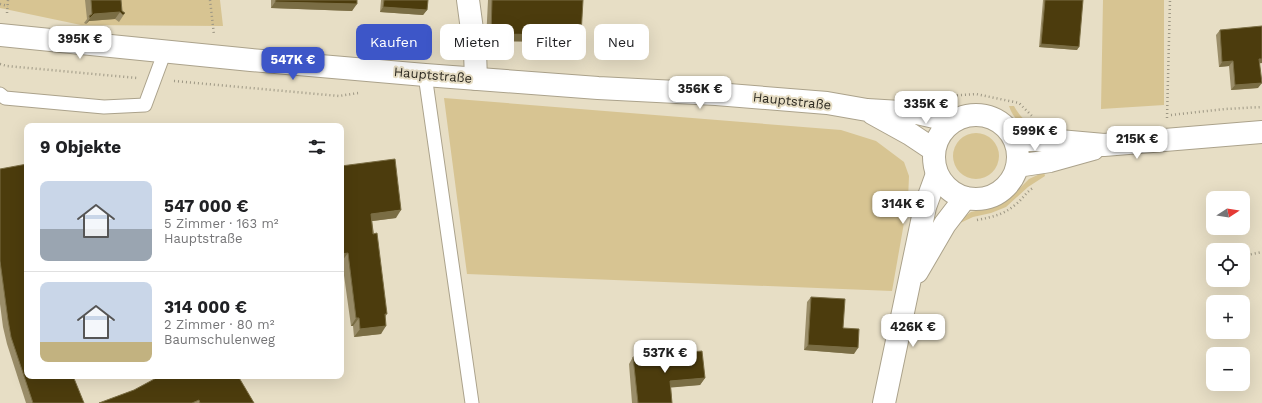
<!DOCTYPE html>
<html lang="de">
<head>
<meta charset="utf-8">
<style>
	:root { --surface:#fff; --page:#f2f2f2; --text:#202124; --muted:#757577; --line:#e0e0e0; --accent:#3d56c8 }
	body { margin:0; font-family:"Work Sans",sans-serif; background:var(--page); color:var(--text); height:100vh; display:flex; flex-direction:column; font-size:15px; white-space:nowrap }
	* { box-sizing:border-box; margin:0 }
	p { font-size:13px; color:var(--muted) }
	.icon { flex:none; width:22px; height:22px; fill:none; stroke:currentColor; stroke-width:2; stroke-linecap:round; stroke-linejoin:round }
	.map { position:relative; flex:1; overflow:hidden }
	.sheet { position:absolute; left:24px; top:123px; width:320px; height:256px; display:flex; flex-direction:column; background:var(--surface); border-radius:8px; box-shadow:0 4px 16px #0002 }
	.sheet>* { flex:none }
	.banner { position:absolute; left:356px; top:24px; width:380px; height:36px; display:flex; gap:8px }
	.needle { width:26px; rotate:78deg }
	.tools { position:absolute; left:1206px; top:191px; display:grid; gap:8px }
	.tools a { display:grid; place-items:center; width:44px; height:44px; border-radius:8px; background:var(--surface); box-shadow:0 4px 16px #0002; font-size:20px }
	.price { position:absolute; translate:-50% -34px; padding:0 9px; border-radius:8px; background:#fff; color:#222; font-size:13px; line-height:26px; filter:drop-shadow(0 1px 2px #0008) }
	.price::after { content:''; position:absolute; left:50%; top:24px; width:12px; height:9px; margin-left:-6px; background:inherit; clip-path:polygon(0 0,100% 0,50% 100%) }
	.price.on { background:var(--accent); color:#fff }
	ul { padding:0; list-style:none }
	li { display:flex; align-items:center; gap:12px; height:100px; padding:0 16px }
	li+li { border-top:1px solid var(--line) }
	li span { display:grid; place-items:center; flex:none; width:112px; height:80px; border-radius:8px; color:#555 }
	li>.icon { margin-inline-start:auto }
	span .icon { width:48px; height:48px; fill:#fffc; stroke-width:1 }
	li b { font-size:17px }
	h2 { display:flex; justify-content:space-between; align-items:center; height:48px; padding:0 16px; font-size:17px }
	.pill { padding:0 14px; border-radius:8px; background:var(--surface); box-shadow:0 4px 16px #0002; font-size:14px; line-height:36px }
	.pill.on { background:var(--accent); color:#fff }
	.map>svg:first-child { display:block }
	.green { fill:#d7c492 }
	.lines { fill:none; stroke-linecap:round; stroke-linejoin:round }
	.service-casing { stroke:#aba28b; stroke-width:15 }
	.minor-casing { stroke:#aba28b; stroke-width:24 }
	.secondary-casing { stroke:#aba28b; stroke-width:24 }
	.path { stroke:#9d9784; stroke-width:2.5; stroke-dasharray:1 3; stroke-linecap:butt }
	.service { stroke:#fff; stroke-width:13 }
	.minor { stroke:#fff; stroke-width:22 }
	.secondary { stroke:#fff; stroke-width:22 }
	.wall { fill:#9a8d69 }
	.shaded-wall { fill:#7a6d44 }
	.building { fill:#4c3c0d; stroke:#7a6d44 }
	.labels { text-anchor:middle; dominant-baseline:central; stroke-width:4; stroke-linejoin:round; paint-order:stroke }
	.street-label { font-size:13px; fill:#2c2920; stroke:#e7dec5 }
</style>
</head>
<body>
<div class="map">
<svg width="1262" height="403" viewBox="0 0 1262 403">
	<rect width="100%" height="100%" fill="#e7dec5"/>
	<path class="green" d="M 0,0 L 220,0 L 223,26 L 81,25 L 0,8 Z
		M 1103,0 L 1164,0 L 1164,105 L 1101,109 Z
		M 444,98 L 841,130 L 876,141 L 904,162 L 909,176 L 908,200 L 892,291 L 467,274 Z
		M 1009,106 L 1014,106 C 1020,117 1026,122 1037,127 L 1038,132 C 1024,127 1014,121 1009,106 Z
		M953 156a23 23 0 1 1 46 0a23 23 0 1 1-46 0Z
		M 1044,172 L 1045,176 L 1028,187 L 1006,207 L 991,213 L 973,217 L 958,224 L 957,222 L 971,212 L 994,207 L 1009,199 L 1029,179 Z"/>
	<g class="lines">
		<defs>
			<path id="service" d="M 425,75 L 472,403
				M 0,94 L 5,98 L 104,107 L 145,105 L 165,51"/>
			<path id="minor" d="M 468,0 L 475,52 L 476,79
				M 917,272 L 945,224 L 965,198
				M 884,403 L 925,207 L 937,174"/>
			<path id="secondary" d="M 0,35 L 251,60 L 425,75 L 598,88 L 716,94 L 827,103 L 867,110 L 917,113 L 952,121
				M 872,113 L 910,134 L 934,150
				M934 157a42 42 0 1 1 84 0a42 42 0 1 1-84 0Z
				M 1015,140 L 1048,140 L 1104,145 L 1262,132
				M 1017,166 L 1050,161 L 1093,149"/>
		</defs>
		<use href="#service" class="service-casing"/>
		<use href="#minor" class="minor-casing"/>
		<use href="#secondary" class="secondary-casing"/>
		<path class="path" d="M 210,0 L 214,35
			M 0,4 L 8,6
			M 7,13 L 8,0
			M 0,64 L 7,66 L 137,78
			M 174,81 L 339,96 L 358,93
			M 949,96 L 976,94 L 1019,103 L 1033,117
			M 1171,115 L 1225,109 L 1262,107
			M 1167,118 L 1170,0
			M 977,220 C 992,217 1003,215 1015,205 C 1022,200 1026,192 1033,188
			M 1243,256 L 1262,252"/>
		<use href="#service" class="service"/>
		<use href="#minor" class="minor"/>
		<use href="#secondary" class="secondary"/>
	</g>
	<path class="wall" d="M 85,0 L 121,0 L 122,11 L 125,13 L 119,22 L 115,19 L 89,21 L 86,24 L 84,23 L 87,19 Z
		M 271,0 L 357,0 L 352,11 L 271,8 Z
		M 381,0 L 428,0 L 427,10 L 423,15 L 380,12 Z
		M 488,0 L 583,0 L 577,42 L 486,41 Z
		M 1043,0 L 1083,0 L 1077,50 L 1039,47 Z
		M 1220,30 L 1262,63 L 1260,63 L 1258,88 L 1231,90 L 1229,66 L 1219,67 L 1216,35 Z
		M 341,166 L 396,218 L 372,221 L 387,314 L 385,317 L 381,334 L 354,337 L 353,326 L 351,326 L 342,261 Z
		M 0,169 L 27,376 L 84,403 L 26,403 L 7,344 L 3,327 L 0,304 Z
		M 811,297 L 843,328 L 854,354 L 804,350 L 807,302 Z
		M 633,357 L 705,378 L 700,385 L 671,387 L 672,403 L 632,403 L 629,364 Z
		M 134,390 L 254,403 L 99,403 Z"/>
	<path class="shaded-wall" d="M 275,2 L 357,4 L 352,11 L 271,8 Z
		M 383,7 L 427,10 L 423,15 L 380,12 Z
		M 120,12 L 115,19 L 89,21 L 86,24 L 90,18 L 94,14 Z
		M 491,34 L 581,35 L 577,42 L 486,41 Z
		M 1041,44 L 1079,47 L 1077,50 L 1039,47 Z
		M 1259,59 L 1262,59 L 1262,63 L 1256,64 Z
		M 1233,61 L 1229,66 L 1219,67 L 1222,62 Z
		M 1262,83 L 1258,88 L 1231,90 L 1235,85 Z
		M 401,210 L 396,218 L 365,222 L 371,214 Z
		M 348,253 L 342,261 L 341,261 L 341,254 Z
		M 356,318 L 359,318 L 353,326 L 351,326 Z
		M 386,326 L 381,334 L 354,337 L 360,329 Z
		M 808,345 L 858,348 L 854,354 L 804,350 Z
		M 705,378 L 700,385 L 666,388 L 670,381 Z"/>
	<path class="building" d="M 91,0 L 121,0 L 122,11 L 125,13 L 123,15 L 120,12 L 94,14 L 90,18 L 89,16 L 92,14 Z
		M 276,0 L 357,0 L 357,4 L 275,2 Z
		M 384,0 L 428,0 L 427,10 L 383,7 Z
		M 492,0 L 583,0 L 581,35 L 491,34 Z
		M 1045,0 L 1083,0 L 1079,47 L 1041,44 Z
		M 1262,26 L 1262,59 L 1259,59 L 1262,83 L 1235,85 L 1233,61 L 1222,62 L 1220,30 Z
		M 395,159 L 401,210 L 371,214 L 373,234 L 377,233 L 387,314 L 385,314 L 386,326 L 360,329 L 359,318 L 356,318 L 348,253 L 341,254 L 341,166 Z
		M 27,164 L 27,376 L 73,376 L 84,403 L 33,403 L 11,337 L 8,320 L 0,261 L 0,169 Z
		M 811,297 L 845,299 L 843,328 L 859,329 L 858,348 L 808,345 Z
		M 702,351 L 705,378 L 670,381 L 672,403 L 638,403 L 633,357 Z
		M 160,376 L 238,376 L 254,403 L 200,403 L 199,400 L 192,403 L 99,403 L 134,390 Z"/>
	<g class="labels">
		<g class="street-label">
			<text transform="translate(433 75) rotate(5)">Hauptstraße</text>
			<text transform="translate(792 101) rotate(6)">Hauptstraße</text>
		</g>
	</g>
</svg>
<div class="tools">
<a><svg class="needle" viewBox="-14 -14 28 28"><path d="M0-13l5 13h-10z" fill="#e53935"/><path d="M0 13l5-13h-10z" fill="#757577"/></svg></a>
<a><svg class="icon" aria-label="locate" viewBox="0 0 24 24"><circle cx="12" cy="12" r="6"/><path d="M12 2v4M12 18v4M2 12h4M18 12h4"/></svg></a>
<a>+</a>
<a>−</a>
</div>
<b class="price" style="left:80px;top:60px">395K €</b>
<b class="price on" style="left:293px;top:81px">547K €</b>
<b class="price" style="left:700px;top:110px">356K €</b>
<b class="price" style="left:926px;top:125px">335K €</b>
<b class="price" style="left:1035px;top:152px">599K €</b>
<b class="price" style="left:1137px;top:160px">215K €</b>
<b class="price" style="left:903px;top:225px">314K €</b>
<b class="price" style="left:913px;top:348px">426K €</b>
<b class="price" style="left:665px;top:374px">537K €</b>
<div class="banner">
<a class="pill on">Kaufen</a>
<a class="pill">Mieten</a>
<a class="pill">Filter</a>
<a class="pill">Neu</a>
</div>
<section class="sheet">
<h2>9 Objekte<svg class="icon" aria-label="filters" viewBox="0 0 24 24"><path d="M4 7h16M4 17h16"/><circle cx="9" cy="7" r="2"/><circle cx="15" cy="17" r="2"/></svg></h2>
<ul>
<li><span style="background:linear-gradient(#c9d6e8 60%,#9aa5b1 0)"><svg class="icon" aria-label="home" viewBox="0 0 24 24"><path d="M3 11l9-7 9 7M6 9v11h12V9"/></svg></span><div><b>547 000 €</b><p>5 Zimmer · 163 m²</p><p>Hauptstraße</p></div></li>
<li><span style="background:linear-gradient(#c9d6e8 75%,#c2b280 0)"><svg class="icon" aria-label="home" viewBox="0 0 24 24"><path d="M3 11l9-7 9 7M6 9v11h12V9"/></svg></span><div><b>314 000 €</b><p>2 Zimmer · 80 m²</p><p>Baumschulenweg</p></div></li>
</ul>
</section>
</div>
</body>
</html>
